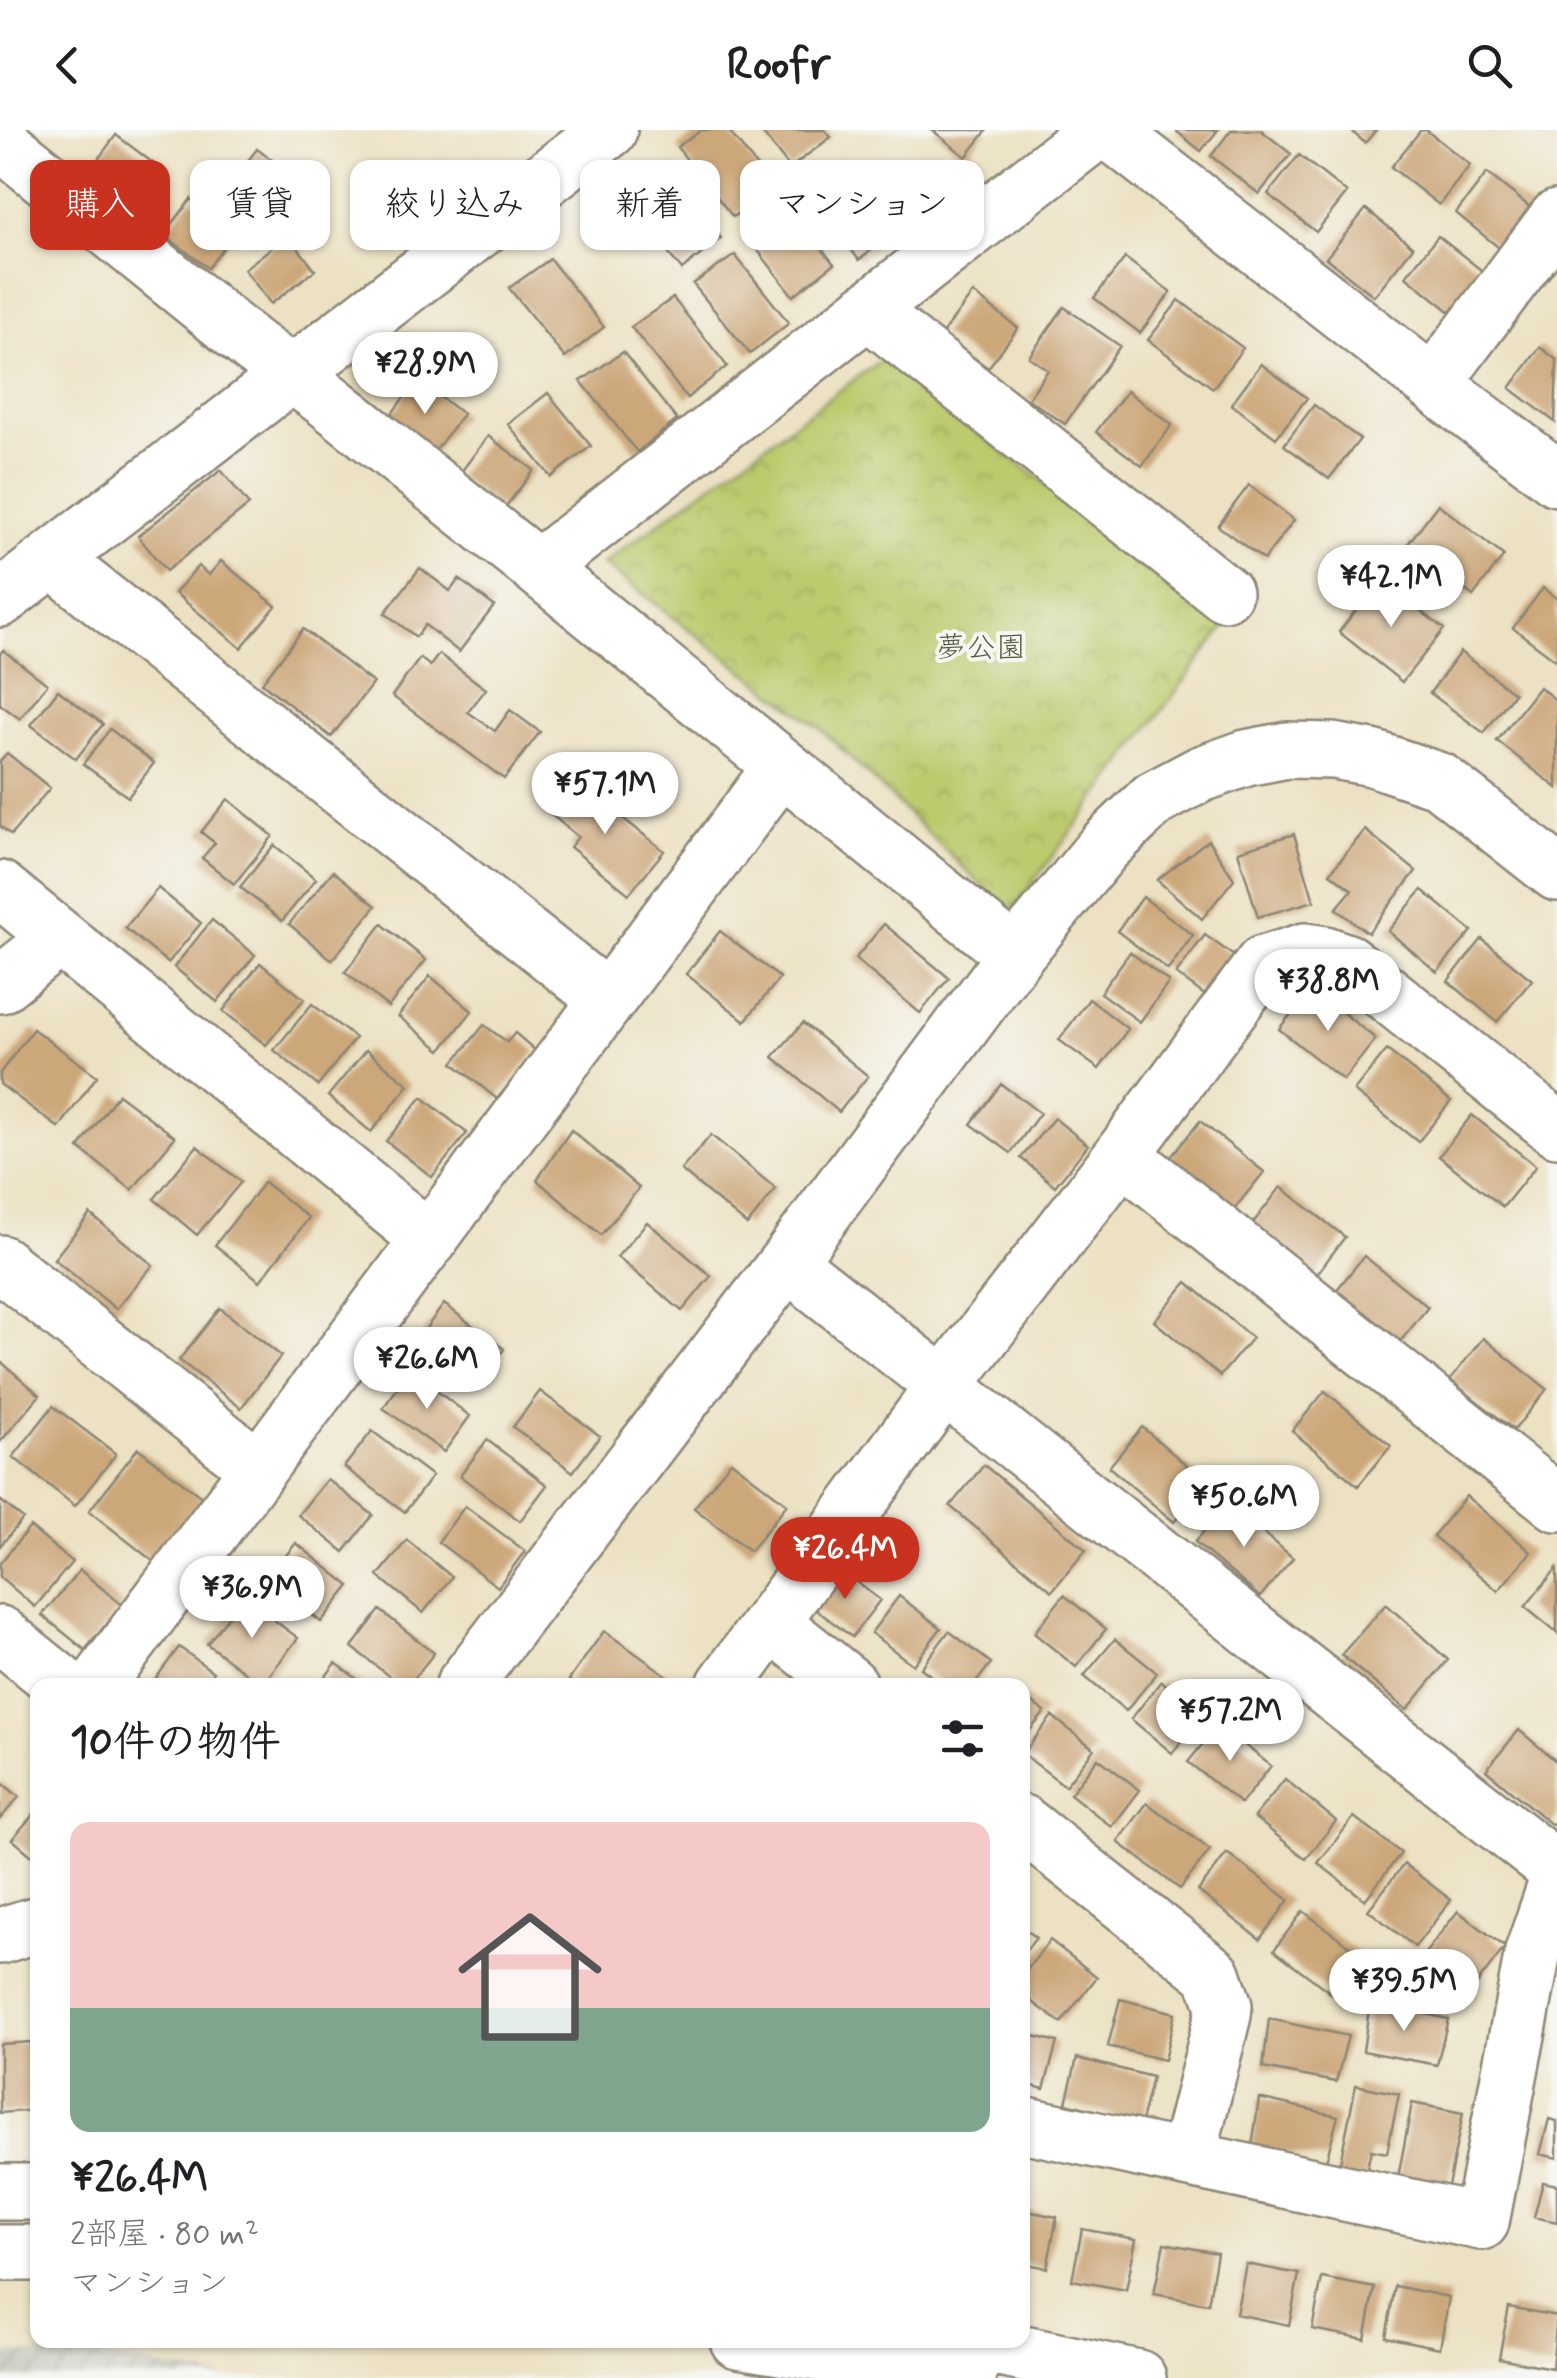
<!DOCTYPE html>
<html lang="ja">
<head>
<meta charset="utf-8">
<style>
	:root { --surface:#fff; --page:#f6f6f6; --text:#202124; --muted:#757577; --accent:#c8321e }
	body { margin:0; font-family:Mynerve,"Klee One",sans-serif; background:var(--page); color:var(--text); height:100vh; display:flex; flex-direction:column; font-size:38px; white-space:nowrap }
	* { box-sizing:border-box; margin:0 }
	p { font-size:32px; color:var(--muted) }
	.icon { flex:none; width:55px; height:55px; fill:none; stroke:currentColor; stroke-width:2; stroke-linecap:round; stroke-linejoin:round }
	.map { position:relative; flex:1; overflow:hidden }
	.drawer { position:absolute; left:30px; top:1548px; width:1000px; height:670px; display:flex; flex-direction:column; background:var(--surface); border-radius:20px; box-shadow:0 2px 8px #0004 }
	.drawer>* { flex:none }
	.top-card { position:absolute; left:30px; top:30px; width:1000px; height:90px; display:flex; gap:20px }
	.price { position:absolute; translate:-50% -85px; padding:0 22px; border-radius:35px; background:#fff; color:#222; font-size:32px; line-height:65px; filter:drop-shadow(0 2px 5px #0008) }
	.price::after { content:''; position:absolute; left:50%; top:60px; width:30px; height:22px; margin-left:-15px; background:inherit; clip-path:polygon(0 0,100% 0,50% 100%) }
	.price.current { background:var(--accent); color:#fff }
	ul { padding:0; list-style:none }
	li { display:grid; align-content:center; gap:20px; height:530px; padding:0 40px }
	li span { display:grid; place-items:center; height:310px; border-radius:20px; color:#555 }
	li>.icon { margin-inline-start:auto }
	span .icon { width:180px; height:180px; fill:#fffc; stroke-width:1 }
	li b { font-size:42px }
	h2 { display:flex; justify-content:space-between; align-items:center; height:120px; padding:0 40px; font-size:42px }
	.tag { padding:0 35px; border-radius:20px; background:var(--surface); box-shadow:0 2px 8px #0004; font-size:35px; line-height:90px }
	.tag.current { background:var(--accent); color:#fff }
	header { display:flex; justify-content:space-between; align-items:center; height:130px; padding:0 40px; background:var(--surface); font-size:45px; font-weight:700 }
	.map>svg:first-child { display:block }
	.industrial { fill:url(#industrial-furrows) }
	.park { fill:url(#park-crowns); stroke:#747b4c; stroke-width:2.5 }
	.building { fill:#cca77a }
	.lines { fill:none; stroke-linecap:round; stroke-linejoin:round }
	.minor-casing { stroke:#8c8676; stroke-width:60 }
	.minor { stroke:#fff; stroke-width:55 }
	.labels { text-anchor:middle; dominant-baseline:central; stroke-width:8; stroke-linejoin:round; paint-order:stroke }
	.park-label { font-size:30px; fill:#565b3f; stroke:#f6f6f2 }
</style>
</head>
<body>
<header><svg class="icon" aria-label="back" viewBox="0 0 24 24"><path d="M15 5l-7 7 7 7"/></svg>Roofr<svg class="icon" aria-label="search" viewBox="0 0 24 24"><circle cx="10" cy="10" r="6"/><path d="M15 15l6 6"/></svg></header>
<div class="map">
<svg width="1557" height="2248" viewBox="0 0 1557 2248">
	<defs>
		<pattern id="industrial-furrows" width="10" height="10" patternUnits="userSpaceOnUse" patternTransform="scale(2.5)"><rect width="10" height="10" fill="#c6c5b8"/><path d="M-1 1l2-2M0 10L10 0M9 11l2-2" fill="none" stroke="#aaa99e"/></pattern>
		<pattern id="park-crowns" width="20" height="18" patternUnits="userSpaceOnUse" patternTransform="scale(2.5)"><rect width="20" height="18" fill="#bccb6d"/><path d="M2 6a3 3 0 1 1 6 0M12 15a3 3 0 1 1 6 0" fill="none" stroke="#a2ae5f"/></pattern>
	</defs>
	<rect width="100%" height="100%" fill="#f6f6f2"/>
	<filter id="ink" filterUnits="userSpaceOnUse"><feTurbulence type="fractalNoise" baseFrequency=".01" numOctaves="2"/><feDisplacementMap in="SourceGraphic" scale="20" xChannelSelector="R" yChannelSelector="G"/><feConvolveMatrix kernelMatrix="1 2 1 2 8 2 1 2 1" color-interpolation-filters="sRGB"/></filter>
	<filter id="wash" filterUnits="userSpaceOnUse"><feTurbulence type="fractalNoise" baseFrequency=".0048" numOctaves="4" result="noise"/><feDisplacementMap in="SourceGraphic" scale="40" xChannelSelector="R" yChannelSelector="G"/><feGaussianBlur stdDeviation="2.25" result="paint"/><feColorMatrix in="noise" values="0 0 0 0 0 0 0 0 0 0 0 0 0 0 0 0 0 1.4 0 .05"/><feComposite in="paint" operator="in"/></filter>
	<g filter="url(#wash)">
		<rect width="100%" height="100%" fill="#ece1c2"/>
		<path class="industrial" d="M 0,2223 L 84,2223 L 227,2248 L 0,2248 Z"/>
		<path class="park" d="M 881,230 L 1229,491 L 1010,783 L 821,599 L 603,434 Z"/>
		<g id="blocks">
			<path class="building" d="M 702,0 L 728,0 L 772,56 L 733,87 L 677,17 Z
				M 760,0 L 825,0 L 831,7 L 790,38 Z
				M 932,0 L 987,0 L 966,27 Z
				M 1175,0 L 1218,0 L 1201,21 Z
				M 1231,0 L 1261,0 L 1291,24 L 1259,64 L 1211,26 Z
				M 1350,0 L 1376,0 L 1365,13 Z
				M 1421,0 L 1426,0 L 1470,35 L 1439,75 L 1391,37 Z
				M 116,5 L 161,39 L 134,74 L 90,40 Z
				M 257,19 L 302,52 L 275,88 L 230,54 Z
				M 1299,25 L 1347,63 L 1316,102 L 1268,64 Z
				M 668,40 L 721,108 L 682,140 L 625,70 Z
				M 854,42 L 899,99 L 859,130 L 813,70 Z
				M 1487,43 L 1535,81 L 1503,121 L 1456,83 Z
				M 191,69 L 235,103 L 208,138 L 164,105 Z
				M 788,77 L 834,134 L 793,166 L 747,106 Z
				M 1366,79 L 1413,117 L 1374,166 L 1326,128 Z
				M 288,105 L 315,140 L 271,174 L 244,139 Z
				M 1438,106 L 1486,144 L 1453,184 L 1406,146 Z
				M 735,125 L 789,193 L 750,224 L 693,154 Z
				M 1125,128 L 1171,162 L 1140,203 L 1094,168 Z
				M 550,129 L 604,197 L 565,228 L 509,158 Z
				M 973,163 L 1018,198 L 988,238 L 942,204 Z
				M 673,168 L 727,236 L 687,268 L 631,197 Z
				M 1179,170 L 1243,218 L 1213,258 L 1148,210 Z
				M 1064,177 L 1120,216 L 1065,294 L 1028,269 L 1048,240 L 1029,227 Z
				M 1540,217 L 1557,230 L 1555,292 L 1510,258 Z
				M 623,222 L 677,290 L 637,322 L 581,251 Z
				M 1261,234 L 1307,268 L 1276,308 L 1231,274 Z
				M 417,250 L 463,284 L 432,325 L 387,290 Z
				M 1127,261 L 1172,295 L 1142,336 L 1096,302 Z
				M 548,263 L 591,316 L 551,347 L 508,294 Z
				M 1314,275 L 1360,309 L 1329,349 L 1284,315 Z
				M 488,306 L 534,340 L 503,380 L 458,346 Z
				M 221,340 L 249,375 L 166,441 L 138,406 Z
				M 1249,355 L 1294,390 L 1264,430 L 1218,396 Z
				M 1438,374 L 1504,426 L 1473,466 L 1407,415 Z
				M 221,431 L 276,476 L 241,518 L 175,463 L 198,436 L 209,445 Z
				M 420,438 L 450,461 L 459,449 L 494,476 L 459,522 L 425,495 L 416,507 L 385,483 Z
				M 1380,449 L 1444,499 L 1402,552 L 1339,502 Z
				M 1543,458 L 1557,469 L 1557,531 L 1513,498 Z
				M 303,499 L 373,553 L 331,607 L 262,553 Z
				M 3,520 L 47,554 L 20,589 L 0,574 L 0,524 Z
				M 1460,522 L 1514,563 L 1484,603 L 1430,563 Z
				M 439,524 L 486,559 L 468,582 L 495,601 L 510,580 L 540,602 L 504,649 L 392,566 L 420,528 L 430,536 Z
				M 1539,557 L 1557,571 L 1557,658 L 1497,611 Z
				M 58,560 L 103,594 L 76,629 L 31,595 Z
				M 110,599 L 154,633 L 128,667 L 83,634 Z
				M 7,623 L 50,658 L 11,705 L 0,696 L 0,631 Z
				M 574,649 L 664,721 L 629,764 L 570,717 L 578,707 L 547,681 Z
				M 228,669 L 273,706 L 234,754 L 202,728 L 215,713 L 201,702 Z
				M 1365,700 L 1416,741 L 1368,803 L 1336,779 L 1352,760 L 1330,743 Z
				M 1294,704 L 1314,771 L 1258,787 L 1238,721 Z
				M 1208,710 L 1234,749 L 1202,789 L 1157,750 Z
				M 274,715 L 316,749 L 282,791 L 240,757 Z
				M 333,741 L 376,776 L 332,830 L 289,794 Z
				M 158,758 L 201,793 L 168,833 L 125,798 Z
				M 1422,760 L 1472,801 L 1437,842 L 1388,801 Z
				M 1143,767 L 1193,805 L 1168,840 L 1117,801 Z
				M 212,790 L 255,825 L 217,872 L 174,837 Z
				M 382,794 L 426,830 L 388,877 L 345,842 Z
				M 884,794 L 949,848 L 920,883 L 855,829 Z
				M 720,801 L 780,848 L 745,891 L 686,844 Z
				M 1205,805 L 1234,826 L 1206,866 L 1176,844 Z
				M 1482,809 L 1532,850 L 1497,892 L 1448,851 Z
				M 1130,822 L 1169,852 L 1140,892 L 1100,863 Z
				M 260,833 L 304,869 L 266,915 L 223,881 Z
				M 430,846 L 472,881 L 441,920 L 398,886 Z
				M 1312,858 L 1376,909 L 1343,950 L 1279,899 Z
				M 1089,869 L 1128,899 L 1099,939 L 1059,910 Z
				M 312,874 L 355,908 L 318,956 L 274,920 Z
				M 803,893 L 868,946 L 839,982 L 773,927 Z
				M 484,895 L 507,912 L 515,903 L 536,921 L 497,969 L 453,933 Z
				M 33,899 L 97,946 L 59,998 L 0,954 L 0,943 Z
				M 366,920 L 409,955 L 371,1002 L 328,966 Z
				M 1387,920 L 1451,971 L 1418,1012 L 1354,961 Z
				M 1001,954 L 1040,983 L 1011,1023 L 971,994 Z
				M 118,964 L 175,1007 L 132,1060 L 79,1018 Z
				M 422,967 L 467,1003 L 432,1047 L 386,1011 Z
				M 1472,985 L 1536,1036 L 1503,1077 L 1439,1026 Z
				M 1054,988 L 1088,1015 L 1055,1056 L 1021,1028 Z
				M 1200,991 L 1264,1042 L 1231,1083 L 1167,1032 Z
				M 571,1000 L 639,1058 L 601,1105 L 537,1050 Z
				M 711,1005 L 776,1059 L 747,1095 L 681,1040 Z
				M 197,1016 L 241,1052 L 197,1105 L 154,1069 Z
				M 264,1052 L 309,1088 L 260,1151 L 215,1115 Z
				M 1281,1057 L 1345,1107 L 1313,1149 L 1249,1098 Z
				M 90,1084 L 153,1135 L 116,1179 L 54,1129 Z
				M 647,1092 L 711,1146 L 682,1181 L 617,1127 Z
				M 1364,1126 L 1428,1177 L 1395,1218 L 1331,1167 Z
				M 1187,1152 L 1252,1208 L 1220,1246 L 1154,1191 Z
				M 444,1174 L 504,1219 L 477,1255 L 417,1210 Z
				M 220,1178 L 281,1226 L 241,1278 L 179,1230 Z
				M 1483,1208 L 1547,1259 L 1514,1300 L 1450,1250 Z
				M 0,1231 L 40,1265 L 0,1312 Z
				M 410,1241 L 470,1286 L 444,1322 L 383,1278 Z
				M 540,1261 L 600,1306 L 573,1342 L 513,1297 Z
				M 1325,1261 L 1391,1316 L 1358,1356 L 1292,1301 Z
				M 53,1276 L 116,1324 L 75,1376 L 13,1327 Z
				M 1142,1297 L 1207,1353 L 1174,1392 L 1109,1337 Z
				M 372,1301 L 432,1346 L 405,1382 L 344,1337 Z
				M 487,1310 L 547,1355 L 520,1391 L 460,1346 Z
				M 138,1318 L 208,1372 L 158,1435 L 89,1381 Z
				M 731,1331 L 787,1374 L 750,1421 L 694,1378 Z
				M 984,1335 L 1086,1420 L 1052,1461 L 950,1376 Z
				M 327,1349 L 373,1385 L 344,1422 L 298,1385 Z
				M 1466,1366 L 1531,1422 L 1498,1461 L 1433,1406 Z
				M 0,1370 L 23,1389 L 0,1416 Z
				M 1228,1372 L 1293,1428 L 1260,1467 L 1195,1412 Z
				M 465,1376 L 525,1421 L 498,1457 L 438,1412 Z
				M 30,1397 L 72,1432 L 35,1477 L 0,1447 L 0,1433 Z
				M 407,1410 L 452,1447 L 423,1483 L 378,1446 Z
				M 296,1413 L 350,1456 L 321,1492 L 267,1449 Z
				M 838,1438 L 880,1470 L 852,1507 L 810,1475 Z
				M 1557,1438 L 1557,1503 L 1525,1477 Z
				M 80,1440 L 122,1475 L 85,1520 L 42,1485 Z
				M 1064,1465 L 1106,1499 L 1076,1537 L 1034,1503 Z
				M 899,1466 L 941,1498 L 913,1535 L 871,1503 Z
				M 243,1467 L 298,1508 L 262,1555 L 207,1514 Z
				M 1386,1474 L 1448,1530 L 1407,1580 L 1341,1525 Z
				M 380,1480 L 434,1523 L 409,1555 L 400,1555 L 352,1517 Z
				M 604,1501 L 672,1549 L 668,1555 L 576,1555 L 569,1550 Z
				M 949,1501 L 991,1533 L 974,1555 L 943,1555 L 921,1538 Z
				M 1115,1509 L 1157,1543 L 1126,1581 L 1084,1546 Z
				M 179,1517 L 213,1542 L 207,1550 L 214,1555 L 151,1555 Z
				M 336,1533 L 365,1555 L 319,1555 Z
				M 1161,1551 L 1203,1585 L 1172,1623 L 1131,1589 Z
				M 1022,1565 L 1045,1582 L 1022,1610 Z
				M 1052,1586 L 1094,1619 L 1065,1656 L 1023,1624 Z
				M 1219,1594 L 1271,1636 L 1241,1674 L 1188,1632 Z
				M 1519,1600 L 1557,1632 L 1557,1689 L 1552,1695 L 1486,1640 Z
				M 1098,1628 L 1140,1660 L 1112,1697 L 1070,1664 Z
				M 1285,1649 L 1336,1691 L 1306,1729 L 1254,1687 Z
				M 0,1651 L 19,1667 L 0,1689 Z
				M 1147,1673 L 1210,1720 L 1180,1759 L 1118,1712 Z
				M 38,1679 L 38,1731 L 12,1709 Z
				M 1354,1687 L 1401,1723 L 1365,1770 L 1318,1733 Z
				M 1227,1723 L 1289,1770 L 1260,1809 L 1198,1761 Z
				M 1404,1734 L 1451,1770 L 1415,1817 L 1368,1780 Z
				M 1303,1781 L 1365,1828 L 1336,1867 L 1274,1820 Z
				M 1458,1781 L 1505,1817 L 1469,1864 L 1422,1827 Z
				M 1022,1797 L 1036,1808 L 1022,1825 Z
				M 1050,1810 L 1097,1847 L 1061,1893 L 1022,1864 L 1022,1846 Z
				M 1120,1869 L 1175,1883 L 1164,1930 L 1108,1916 Z
				M 1370,1872 L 1448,1889 L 1437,1935 L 1363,1921 Z
				M 1269,1889 L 1348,1906 L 1336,1952 L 1263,1938 Z
				M 1022,1903 L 1057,1912 L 1044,1959 L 1022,1953 Z
				M 30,1912 L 36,1980 L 0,1983 L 0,1914 Z
				M 1077,1928 L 1152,1947 L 1141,1992 L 1066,1973 Z
				M 1356,1955 L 1399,1964 L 1387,2023 L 1371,2020 L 1364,2052 L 1337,2047 Z
				M 1259,1968 L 1338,1986 L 1326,2031 L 1252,2017 Z
				M 1412,1973 L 1463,1983 L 1448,2056 L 1428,2052 L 1426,2064 L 1396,2058 Z
				M 1549,1989 L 1557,1991 L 1557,2028 L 1540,2024 Z
				M 1543,2052 L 1557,2055 L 1557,2092 L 1534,2087 Z
				M 1022,2080 L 1057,2087 L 1047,2138 L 1022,2133 Z
				M 1082,2099 L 1136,2109 L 1126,2160 L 1072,2150 Z
				M 1164,2113 L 1217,2123 L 1208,2174 L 1154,2164 Z
				M 1246,2134 L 1299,2144 L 1289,2195 L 1236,2184 Z
				M 1322,2148 L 1375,2158 L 1365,2209 L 1312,2199 Z
				M 1395,2156 L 1449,2167 L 1440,2218 L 1386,2207 Z
				M 1509,2177 L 1557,2186 L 1552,2238 L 1499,2228 Z"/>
		</g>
	</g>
	<g filter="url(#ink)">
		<use href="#blocks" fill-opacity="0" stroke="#8c8676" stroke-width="2.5"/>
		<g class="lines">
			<defs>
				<path id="minor" d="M 1108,0 L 1433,254 L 1557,88
					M 0,11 L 253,216 L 327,270 L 538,438 L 1015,825
					M 867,180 L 1224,463
					M 1433,254 L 1557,348
					M 53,430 L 607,869
					M 538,438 L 1098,0
					M 0,469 L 609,0
					M 0,759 L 430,1110
					M 0,855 L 59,808
					M 1122,1025 L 1557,1373
					M 787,1132 L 1557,1740
					M 0,1133 L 258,1338
					M 772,1493 L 850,1555
					M 0,1504 L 63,1555
					M 97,1555 L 782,636
					M 464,1555 L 787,1132 L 1015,825 L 1104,717 L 1154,669 L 1201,644 L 1246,628 L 1287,620 L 1333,621 L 1372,628 L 1440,651 L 1557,743
					M 725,1555 L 944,1256 L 1122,1025 L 1263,834 L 1305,821 L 1325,824 L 1347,832 L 1557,999
					M 1022,1693 L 1213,1844 L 1224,1876 L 1223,1885 L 1187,2029
					M 0,1806 L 38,1794
					M 1022,1994 L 1481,2092 L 1533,1822 L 1557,1752
					M 0,2062 L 38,2062
					M 0,2123 L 38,2123
					M 738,2210 L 968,2248
					M 957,2210 L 1138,2248"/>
			</defs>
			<use href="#minor" class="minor-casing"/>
			<use href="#minor" class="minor"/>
		</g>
	</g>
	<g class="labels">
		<g class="park-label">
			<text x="981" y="518">夢公園</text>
		</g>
	</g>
</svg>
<b class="price" style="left:425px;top:287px">¥28.9M</b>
<b class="price" style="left:1391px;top:500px">¥42.1M</b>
<b class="price" style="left:605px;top:707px">¥57.1M</b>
<b class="price" style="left:1328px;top:904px">¥38.8M</b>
<b class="price" style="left:427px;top:1282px">¥26.6M</b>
<b class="price" style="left:1244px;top:1420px">¥50.6M</b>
<b class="price current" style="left:845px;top:1472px">¥26.4M</b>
<b class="price" style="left:252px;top:1511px">¥36.9M</b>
<b class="price" style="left:1230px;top:1634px">¥57.2M</b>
<b class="price" style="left:1404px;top:1904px">¥39.5M</b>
<div class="top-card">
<a class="tag current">購入</a>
<a class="tag">賃貸</a>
<a class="tag">絞り込み</a>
<a class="tag">新着</a>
<a class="tag">マンション</a>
</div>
<section class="drawer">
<h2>10件の物件<svg class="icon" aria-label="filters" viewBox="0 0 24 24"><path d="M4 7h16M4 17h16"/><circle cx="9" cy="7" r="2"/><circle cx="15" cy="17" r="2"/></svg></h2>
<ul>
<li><span style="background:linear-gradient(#f6c9c9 60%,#7fa58c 0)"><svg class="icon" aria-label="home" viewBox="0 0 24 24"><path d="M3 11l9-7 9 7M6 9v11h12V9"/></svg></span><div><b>¥26.4M</b><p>2部屋 · 80 m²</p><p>マンション</p></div></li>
</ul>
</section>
</div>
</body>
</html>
